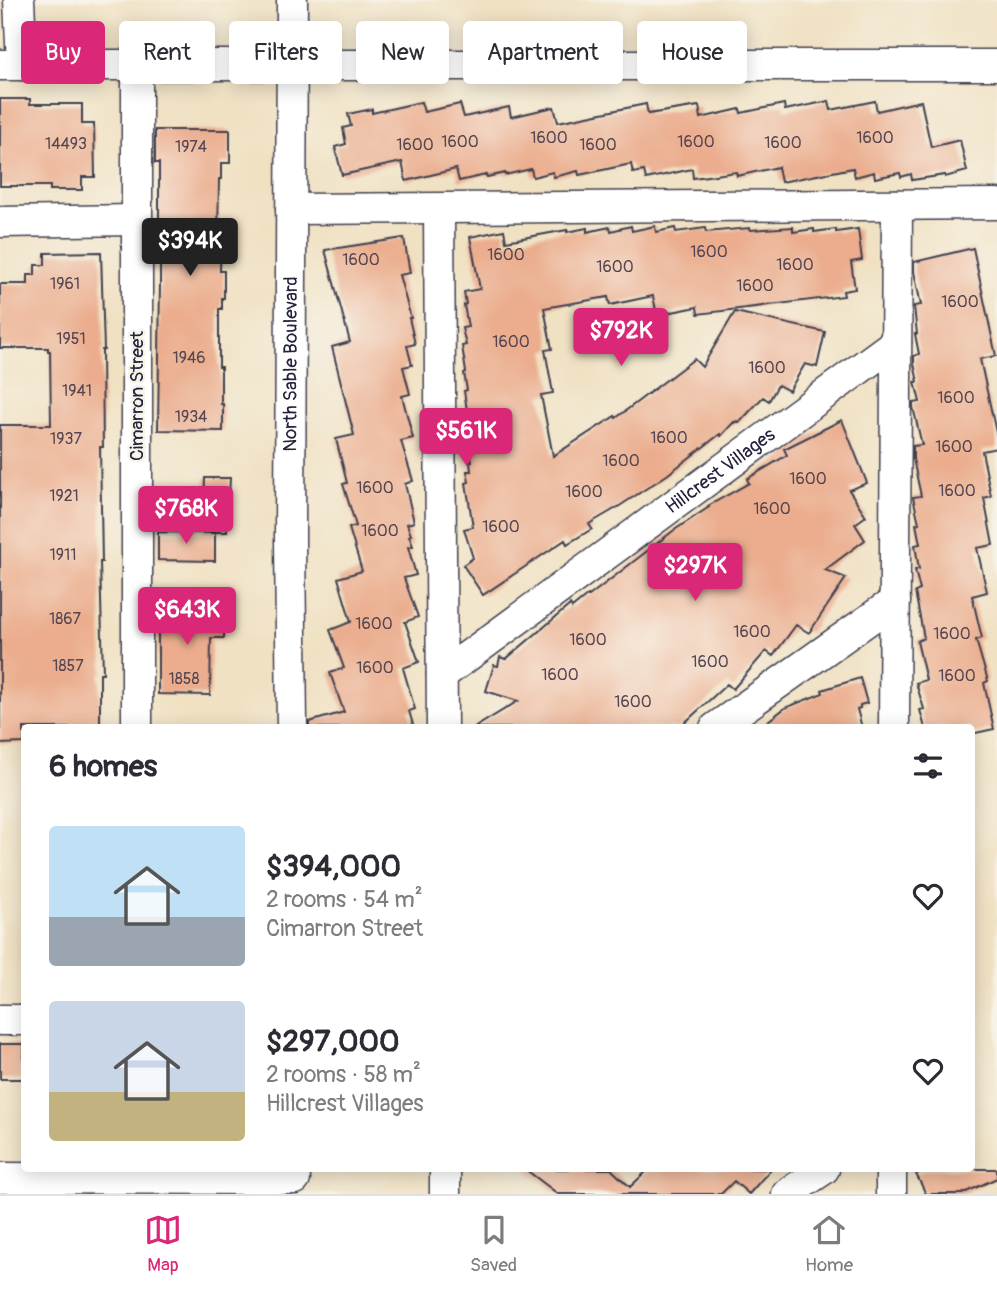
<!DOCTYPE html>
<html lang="en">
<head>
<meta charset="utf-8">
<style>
	:root { --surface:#fff; --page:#f7f7f7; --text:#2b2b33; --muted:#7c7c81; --line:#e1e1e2; --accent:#db2777 }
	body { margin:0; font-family:Pangolin,sans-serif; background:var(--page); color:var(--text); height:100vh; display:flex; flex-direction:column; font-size:26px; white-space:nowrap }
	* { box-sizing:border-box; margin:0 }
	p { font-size:23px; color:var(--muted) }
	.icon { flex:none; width:38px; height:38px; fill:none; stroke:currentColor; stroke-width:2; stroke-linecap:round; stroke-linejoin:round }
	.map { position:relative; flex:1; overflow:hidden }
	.side { position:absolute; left:21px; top:724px; width:954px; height:448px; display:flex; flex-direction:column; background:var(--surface); border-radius:7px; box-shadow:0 4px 18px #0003 }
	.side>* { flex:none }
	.banner { position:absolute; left:21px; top:21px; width:956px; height:63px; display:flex; gap:14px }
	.price { position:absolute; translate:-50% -60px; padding:0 16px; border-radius:7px; background:var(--accent); color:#fff; font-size:23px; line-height:46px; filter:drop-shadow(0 2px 4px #0008) }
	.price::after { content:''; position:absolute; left:50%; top:42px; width:21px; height:16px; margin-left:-10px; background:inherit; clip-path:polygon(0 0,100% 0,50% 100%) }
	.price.active { background:#222; color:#fff }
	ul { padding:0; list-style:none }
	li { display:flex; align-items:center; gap:21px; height:175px; padding:0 28px }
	li span { display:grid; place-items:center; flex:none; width:196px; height:140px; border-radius:7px; color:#555 }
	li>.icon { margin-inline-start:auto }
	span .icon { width:84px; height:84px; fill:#fffc; stroke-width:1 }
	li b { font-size:30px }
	h2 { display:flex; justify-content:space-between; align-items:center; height:84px; padding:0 28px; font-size:30px }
	.tag { padding:0 24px; border-radius:7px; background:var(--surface); box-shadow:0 4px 18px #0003; font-size:24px; line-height:63px }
	.tag.active { background:var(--accent); color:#fff }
	.tabs { display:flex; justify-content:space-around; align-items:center; height:98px; border-top:2px solid var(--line); background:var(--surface); font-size:19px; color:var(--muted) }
	.tabs a { display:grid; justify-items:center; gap:4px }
	.tabs .active { color:var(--accent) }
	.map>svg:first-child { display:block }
	.building { fill:#ebad8e }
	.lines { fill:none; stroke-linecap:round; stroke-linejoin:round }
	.minor-casing { stroke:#413f4f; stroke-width:33 }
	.minor { stroke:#fff; stroke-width:30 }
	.labels { text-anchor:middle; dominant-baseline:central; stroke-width:5; stroke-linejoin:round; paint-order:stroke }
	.number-label { font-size:16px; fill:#544550 }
	.street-label { font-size:19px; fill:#22223b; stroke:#f7f3e8 }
</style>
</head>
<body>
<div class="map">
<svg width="997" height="1194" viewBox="0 0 997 1194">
	<rect width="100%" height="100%" fill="#f7f3e8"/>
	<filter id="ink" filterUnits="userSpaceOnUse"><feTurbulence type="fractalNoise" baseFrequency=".0143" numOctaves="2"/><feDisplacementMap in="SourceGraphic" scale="14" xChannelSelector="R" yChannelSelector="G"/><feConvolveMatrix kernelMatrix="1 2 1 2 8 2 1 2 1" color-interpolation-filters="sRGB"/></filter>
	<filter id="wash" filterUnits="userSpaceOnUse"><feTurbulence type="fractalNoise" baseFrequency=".00686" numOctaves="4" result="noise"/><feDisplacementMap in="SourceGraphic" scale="28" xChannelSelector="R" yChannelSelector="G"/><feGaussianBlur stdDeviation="1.57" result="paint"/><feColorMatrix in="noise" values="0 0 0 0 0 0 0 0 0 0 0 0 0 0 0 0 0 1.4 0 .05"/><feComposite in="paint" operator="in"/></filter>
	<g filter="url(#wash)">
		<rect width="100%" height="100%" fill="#f0e1c3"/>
		<g id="blocks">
			<path class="building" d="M 0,99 L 30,99 L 30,104 L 82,104 L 82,124 L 94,124 L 95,177 L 82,177 L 82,190 L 50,190 L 50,186 L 0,186 Z
				M 829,101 L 831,110 L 875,101 L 877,111 L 921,101 L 931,147 L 960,140 L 967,171 L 945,177 L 945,175 L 912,180 L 911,174 L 901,177 L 900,173 L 875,178 L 874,172 L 855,177 L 853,168 L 781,182 L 778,167 L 737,176 L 736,172 L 693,178 L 692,169 L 646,179 L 644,171 L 633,173 L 631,164 L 579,175 L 578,171 L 554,177 L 553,172 L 533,177 L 531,169 L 505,175 L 505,173 L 487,177 L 486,175 L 459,181 L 456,169 L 406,181 L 402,162 L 342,175 L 335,147 L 346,144 L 343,128 L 351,126 L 348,114 L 372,109 L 372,113 L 421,102 L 424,112 L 460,104 L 464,117 L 509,107 L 511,117 L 554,107 L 558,122 L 646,104 L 648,114 L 699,106 L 701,118 L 740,109 L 741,113 L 784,104 L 785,110 Z
				M 155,130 L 230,130 L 230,163 L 221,163 L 221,179 L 219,179 L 218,236 L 221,236 L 220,271 L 224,271 L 224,298 L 222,298 L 222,309 L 219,309 L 219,367 L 221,367 L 221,404 L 223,404 L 223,431 L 158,430 L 160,282 L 160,244 L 159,244 L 159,163 L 155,163 Z
				M 631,226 L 632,231 L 655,226 L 656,232 L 675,228 L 676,232 L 705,228 L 706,232 L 750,228 L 751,230 L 793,227 L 793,232 L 814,229 L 814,232 L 836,229 L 836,232 L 858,229 L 862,260 L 851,262 L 855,289 L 843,291 L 844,296 L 698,314 L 697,307 L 657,315 L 653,296 L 610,305 L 608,297 L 544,308 L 552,349 L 545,350 L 553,393 L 541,395 L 553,456 L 615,416 L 616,418 L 694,359 L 702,367 L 735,312 L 825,332 L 817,367 L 805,364 L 789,391 L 778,385 L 769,401 L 763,397 L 739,423 L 737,421 L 735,423 L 734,422 L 721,436 L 720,434 L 667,475 L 618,507 L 589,524 L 592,529 L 567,544 L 565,540 L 483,595 L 463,565 L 473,558 L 464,529 L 473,527 L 466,483 L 469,482 L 467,471 L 471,471 L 470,462 L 472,462 L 464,418 L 468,417 L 464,391 L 467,390 L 464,373 L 466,372 L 462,346 L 466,345 L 462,328 L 468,327 L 464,305 L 466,304 L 464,292 L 480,289 L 470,237 L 504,230 L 506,241 L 567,230 L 567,232 L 587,228 L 587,232 L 610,227 L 611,231 Z
				M 404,238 L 410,273 L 399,275 L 411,318 L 409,318 L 415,344 L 407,346 L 412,365 L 403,367 L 410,394 L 402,396 L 413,438 L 401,441 L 413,481 L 405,484 L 414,522 L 407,524 L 411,535 L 409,536 L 413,546 L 408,547 L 416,575 L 404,578 L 418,617 L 405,622 L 419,662 L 403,668 L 415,709 L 409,711 L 414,728 L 309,728 L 309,722 L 344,712 L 330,673 L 344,668 L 330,630 L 351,622 L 338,578 L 362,571 L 349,528 L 356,526 L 343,484 L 347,483 L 336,439 L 354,435 L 332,347 L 350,342 L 325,250 Z
				M 973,248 L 996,356 L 980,359 L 997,437 L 997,448 L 982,451 L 991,496 L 984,498 L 993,545 L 977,548 L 987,592 L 972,596 L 982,638 L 976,640 L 988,681 L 984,683 L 994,729 L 971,734 L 971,728 L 925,728 L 920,710 L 924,709 L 916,683 L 926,680 L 917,641 L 924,638 L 915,592 L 920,590 L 915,570 L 919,569 L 915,545 L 920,544 L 916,524 L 919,523 L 913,497 L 921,496 L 913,459 L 913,446 L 922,445 L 913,407 L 913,403 L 920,402 L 915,382 L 918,382 L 914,364 L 914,356 L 919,354 L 915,334 L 917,334 L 914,306 L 921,305 L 914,272 L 914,262 Z
				M 101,252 L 104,350 L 102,350 L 103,447 L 100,447 L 102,562 L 100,562 L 103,673 L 100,673 L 100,728 L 24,728 L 24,743 L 0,744 L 0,425 L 51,425 L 50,351 L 48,351 L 48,348 L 0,348 L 0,284 L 28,284 L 28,275 L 35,275 L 35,265 L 45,265 L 45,253 Z
				M 842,420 L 867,483 L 849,490 L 866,516 L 855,524 L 865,540 L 825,570 L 846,578 L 809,633 L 796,625 L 773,656 L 766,651 L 733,689 L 727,684 L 679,728 L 474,728 L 518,701 L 486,691 L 494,665 L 498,666 L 500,657 L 506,659 L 570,605 L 572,608 L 588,595 L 589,596 L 673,531 L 709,507 L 708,506 L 749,483 L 747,479 L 787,455 L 784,449 Z
				M 205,478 L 230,478 L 227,532 L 203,532 Z
				M 158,532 L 215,533 L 215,561 L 158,560 Z
				M 222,603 L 223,613 L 224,613 L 224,638 L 211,638 L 210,695 L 158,694 L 158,604 Z
				M 860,678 L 867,703 L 860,705 L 860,708 L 857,709 L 862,728 L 759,728 L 785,708 L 823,693 L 822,690 Z
				M 0,1044 L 24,1044 L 24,1079 L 0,1079 Z
				M 525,1169 L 611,1169 L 630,1187 L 649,1169 L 771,1169 L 749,1194 L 734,1181 L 721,1194 L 558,1194 Z
				M 928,1169 L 997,1169 L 997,1178 L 962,1194 L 926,1194 L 916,1174 Z"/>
		</g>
	</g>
	<g filter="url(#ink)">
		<use href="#blocks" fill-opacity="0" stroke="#413f4f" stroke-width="2"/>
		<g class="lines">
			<defs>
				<g id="minor">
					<path d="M 19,0 L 22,65"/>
					<path d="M 0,65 L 997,65"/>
					<path d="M 291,209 L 997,204"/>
					<path d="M 439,209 L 442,728"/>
					<path d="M 0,222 L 136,220"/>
					<path id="s1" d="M 442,675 L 896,342"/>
					<path d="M 137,728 L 137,64"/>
					<path id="s2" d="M 292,728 L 290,541 L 292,0"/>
					<path d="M 715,728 L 895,601"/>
					<path d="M 894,728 L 897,205"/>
					<path d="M 0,1020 L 24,1020"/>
					<path d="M 445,1169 L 445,1194"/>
					<path d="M 0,1178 L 295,1179"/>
					<path d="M 787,1194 L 824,1169"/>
					<path d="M 891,1194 L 891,1169"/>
				</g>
			</defs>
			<use href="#minor" class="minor-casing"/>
			<use href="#minor" class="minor"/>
		</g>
	</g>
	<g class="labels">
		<g class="number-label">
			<text x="549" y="138">1600</text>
			<text x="875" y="138">1600</text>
			<text x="460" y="142">1600</text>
			<text x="696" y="142">1600</text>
			<text x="783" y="143">1600</text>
			<text x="66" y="144">14493</text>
			<text x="415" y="145">1600</text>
			<text x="598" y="145">1600</text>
			<text x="191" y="147">1974</text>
			<text x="709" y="252">1600</text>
			<text x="506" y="255">1600</text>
			<text x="361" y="260">1600</text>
			<text x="795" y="265">1600</text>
			<text x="615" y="267">1600</text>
			<text x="65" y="284">1961</text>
			<text x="755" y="286">1600</text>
			<text x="960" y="302">1600</text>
			<text x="71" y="339">1951</text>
			<text x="511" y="342">1600</text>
			<text x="189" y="358">1946</text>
			<text x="767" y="368">1600</text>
			<text x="77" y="391">1941</text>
			<text x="956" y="398">1600</text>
			<text x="191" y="417">1934</text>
			<text x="669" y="438">1600</text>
			<text x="66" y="439">1937</text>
			<text x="954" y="447">1600</text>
			<text x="621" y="461">1600</text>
			<text x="808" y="479">1600</text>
			<text x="375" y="488">1600</text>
			<text x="957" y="491">1600</text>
			<text x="584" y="492">1600</text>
			<text x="64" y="496">1921</text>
			<text x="772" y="509">1600</text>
			<text x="501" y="527">1600</text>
			<text x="380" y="531">1600</text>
			<text x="63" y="555">1911</text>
			<text x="65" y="619">1867</text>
			<text x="374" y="624">1600</text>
			<text x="752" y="632">1600</text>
			<text x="952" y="634">1600</text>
			<text x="588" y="640">1600</text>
			<text x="710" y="662">1600</text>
			<text x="68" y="666">1857</text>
			<text x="375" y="668">1600</text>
			<text x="560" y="675">1600</text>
			<text x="957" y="676">1600</text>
			<text x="184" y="679">1858</text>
			<text x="633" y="702">1600</text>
		</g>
		<g class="street-label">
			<text stroke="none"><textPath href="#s2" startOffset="364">North Sable Boulevard</textPath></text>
			<text transform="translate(137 396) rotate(-90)">Cimarron Street</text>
			<text stroke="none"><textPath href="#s1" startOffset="345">Hillcrest Villages</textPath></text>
		</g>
	</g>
</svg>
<b class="price active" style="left:190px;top:278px">$394K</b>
<b class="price" style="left:621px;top:368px">$792K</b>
<b class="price" style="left:466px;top:468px">$561K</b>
<b class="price" style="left:186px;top:546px">$768K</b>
<b class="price" style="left:695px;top:603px">$297K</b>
<b class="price" style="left:187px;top:647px">$643K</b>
<div class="banner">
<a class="tag active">Buy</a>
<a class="tag">Rent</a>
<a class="tag">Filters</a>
<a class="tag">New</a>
<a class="tag">Apartment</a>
<a class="tag">House</a>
</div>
<section class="side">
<h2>6 homes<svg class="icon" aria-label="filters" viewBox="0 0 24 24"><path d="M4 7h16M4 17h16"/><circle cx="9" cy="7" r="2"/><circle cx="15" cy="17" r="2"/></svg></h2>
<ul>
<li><span style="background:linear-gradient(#bfe0f5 65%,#9aa5b1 0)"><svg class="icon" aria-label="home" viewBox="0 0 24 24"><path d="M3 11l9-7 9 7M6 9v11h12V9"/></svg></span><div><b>$394,000</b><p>2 rooms · 54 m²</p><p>Cimarron Street</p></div><svg class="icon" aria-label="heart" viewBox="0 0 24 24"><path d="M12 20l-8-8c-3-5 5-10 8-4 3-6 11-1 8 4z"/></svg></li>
<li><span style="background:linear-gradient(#c9d6e8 65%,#c2b280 0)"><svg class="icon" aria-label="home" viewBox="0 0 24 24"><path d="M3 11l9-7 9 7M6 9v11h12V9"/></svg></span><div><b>$297,000</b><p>2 rooms · 58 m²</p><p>Hillcrest Villages</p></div><svg class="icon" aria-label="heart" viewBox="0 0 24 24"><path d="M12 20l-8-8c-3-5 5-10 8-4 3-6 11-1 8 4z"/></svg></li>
</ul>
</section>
</div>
<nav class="tabs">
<a class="active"><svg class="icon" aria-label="map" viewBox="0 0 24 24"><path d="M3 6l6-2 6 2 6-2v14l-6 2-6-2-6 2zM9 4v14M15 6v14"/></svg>Map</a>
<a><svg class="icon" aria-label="saved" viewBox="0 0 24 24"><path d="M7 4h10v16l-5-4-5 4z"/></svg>Saved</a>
<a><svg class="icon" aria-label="home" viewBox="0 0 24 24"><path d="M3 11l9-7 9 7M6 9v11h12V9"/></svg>Home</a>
</nav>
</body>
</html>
